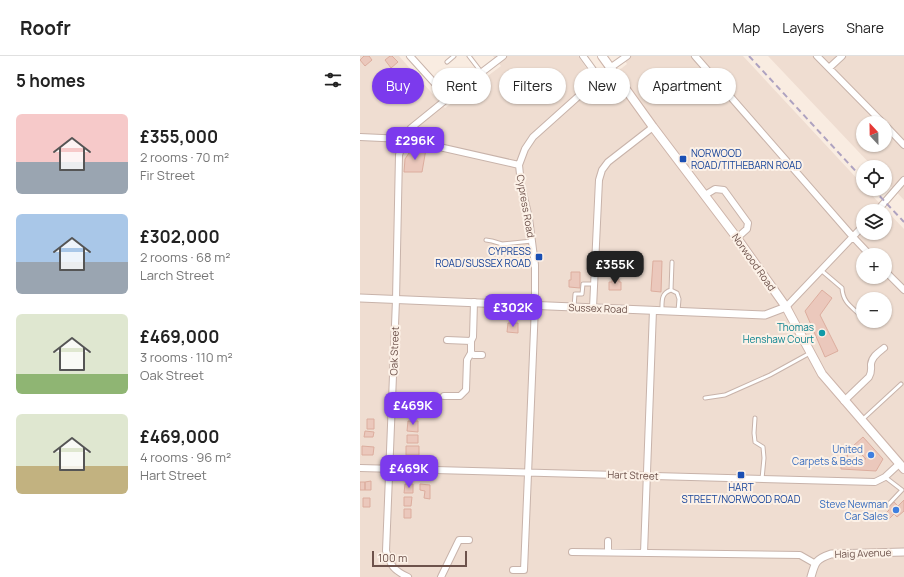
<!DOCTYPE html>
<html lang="en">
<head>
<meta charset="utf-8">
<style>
	:root { --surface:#fff; --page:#f6f6f6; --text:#222; --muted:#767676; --line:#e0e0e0; --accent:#7c3aed }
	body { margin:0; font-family:Manrope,sans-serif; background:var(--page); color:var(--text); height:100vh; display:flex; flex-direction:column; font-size:15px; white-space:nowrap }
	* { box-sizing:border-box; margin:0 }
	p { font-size:13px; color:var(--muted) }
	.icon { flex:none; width:22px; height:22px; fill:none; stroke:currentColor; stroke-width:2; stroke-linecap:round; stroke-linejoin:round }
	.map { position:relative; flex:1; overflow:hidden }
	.drawer { display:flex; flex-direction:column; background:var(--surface); width:360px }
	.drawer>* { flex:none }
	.banner { position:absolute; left:12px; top:12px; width:380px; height:36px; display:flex; gap:8px }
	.needle { width:26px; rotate:338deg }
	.buttons { position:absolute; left:496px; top:60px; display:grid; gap:8px }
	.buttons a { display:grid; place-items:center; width:36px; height:36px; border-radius:50%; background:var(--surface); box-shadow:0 1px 3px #0004; font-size:20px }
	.scale { position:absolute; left:12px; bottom:10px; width:95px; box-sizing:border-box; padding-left:4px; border:2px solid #6d524b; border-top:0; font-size:11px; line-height:14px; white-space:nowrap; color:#6d524b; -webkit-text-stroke:3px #fcf1e7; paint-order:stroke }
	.price { position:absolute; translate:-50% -34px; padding:0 9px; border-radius:8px; background:var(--accent); color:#fff; font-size:13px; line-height:26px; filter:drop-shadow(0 1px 2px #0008) }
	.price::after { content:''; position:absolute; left:50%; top:24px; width:12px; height:9px; margin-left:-6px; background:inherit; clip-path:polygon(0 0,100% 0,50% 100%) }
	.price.active { background:#222; color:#fff }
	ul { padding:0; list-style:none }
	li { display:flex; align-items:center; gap:12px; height:100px; padding:0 16px }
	li span { display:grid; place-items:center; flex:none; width:112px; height:80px; border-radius:6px; color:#555 }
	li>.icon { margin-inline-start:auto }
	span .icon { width:48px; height:48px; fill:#fffc; stroke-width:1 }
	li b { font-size:17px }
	h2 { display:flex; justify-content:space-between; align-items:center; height:48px; padding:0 16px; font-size:17px }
	.pill { padding:0 14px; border-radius:18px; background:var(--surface); box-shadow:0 1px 3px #0004; font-size:14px; line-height:36px }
	.pill.active { background:var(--accent); color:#fff }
	header { display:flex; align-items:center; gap:24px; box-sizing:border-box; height:56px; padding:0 20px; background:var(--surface); border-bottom:1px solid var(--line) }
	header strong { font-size:19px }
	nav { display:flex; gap:22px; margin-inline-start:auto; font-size:14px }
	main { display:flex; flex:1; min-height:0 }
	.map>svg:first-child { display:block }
	.residential { fill:#efddd1; fill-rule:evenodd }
	.building { fill:#ebc8bc; stroke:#dcad9e }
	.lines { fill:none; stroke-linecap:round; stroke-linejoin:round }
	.service-casing { stroke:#c8b3aa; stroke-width:5 }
	.minor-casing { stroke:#c8b3aa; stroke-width:8 }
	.tertiary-casing { stroke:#c8b3aa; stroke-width:9 }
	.secondary-casing { stroke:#cdb4aa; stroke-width:10 }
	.service { stroke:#fff; stroke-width:3 }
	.minor { stroke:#fff; stroke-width:6 }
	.tertiary { stroke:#fff; stroke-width:7 }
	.secondary { stroke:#fff; stroke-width:8 }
	.rail { stroke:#aea2c0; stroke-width:2; stroke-dasharray:6 4; stroke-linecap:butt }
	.transit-dot { fill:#1a4fb4; stroke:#fcf1e7; stroke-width:1.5 }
	.culture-dot { fill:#0f9aa8; stroke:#fcf1e7; stroke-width:1.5 }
	.shop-dot { fill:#3f7fe0; stroke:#fcf1e7; stroke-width:1.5 }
	.labels { text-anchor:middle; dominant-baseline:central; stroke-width:4; stroke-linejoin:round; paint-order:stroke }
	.transit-label { font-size:10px; fill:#164399; stroke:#fcf1e7; text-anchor:start }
	.street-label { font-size:10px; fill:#6d524b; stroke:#fcf1e7 }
	.culture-label { font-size:10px; fill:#0d838f; stroke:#fcf1e7; text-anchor:end }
	.shop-label { font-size:10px; fill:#366cbe; stroke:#fcf1e7; text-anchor:end }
</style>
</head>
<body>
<header>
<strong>Roofr</strong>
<nav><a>Map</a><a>Layers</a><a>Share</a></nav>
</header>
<main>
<section class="drawer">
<h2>5 homes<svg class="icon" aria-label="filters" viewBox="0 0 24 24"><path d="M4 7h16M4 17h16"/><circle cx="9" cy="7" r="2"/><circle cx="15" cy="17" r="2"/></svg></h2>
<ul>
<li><span style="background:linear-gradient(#f6c9c9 60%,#9aa5b1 0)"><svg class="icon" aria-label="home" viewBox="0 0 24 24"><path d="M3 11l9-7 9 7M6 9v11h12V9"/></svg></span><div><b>£355,000</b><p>2 rooms · 70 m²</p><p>Fir Street</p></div></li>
<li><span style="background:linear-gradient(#a9c7e8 60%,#9aa5b1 0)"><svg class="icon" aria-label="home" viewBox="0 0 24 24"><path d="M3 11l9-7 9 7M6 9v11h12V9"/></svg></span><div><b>£302,000</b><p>2 rooms · 68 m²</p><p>Larch Street</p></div></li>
<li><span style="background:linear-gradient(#dfe7d0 75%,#8fb573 0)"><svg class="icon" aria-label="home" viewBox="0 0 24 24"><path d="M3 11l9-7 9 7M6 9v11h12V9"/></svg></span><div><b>£469,000</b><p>3 rooms · 110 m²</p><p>Oak Street</p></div></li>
<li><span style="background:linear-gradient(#dfe7d0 65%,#c2b280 0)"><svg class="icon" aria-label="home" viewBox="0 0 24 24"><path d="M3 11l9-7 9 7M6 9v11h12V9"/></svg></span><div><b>£469,000</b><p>4 rooms · 96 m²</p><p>Hart Street</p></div></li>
</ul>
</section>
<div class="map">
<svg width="544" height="521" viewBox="0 0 544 521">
	<rect width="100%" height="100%" fill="#f9ece1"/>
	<path class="residential" d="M 0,0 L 39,0 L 85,52 L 141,10 L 133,0 L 218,0 L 239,30 L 267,8 L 262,0 L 383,0 L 503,129 L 503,133 L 506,133 L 544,173 L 544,521 L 0,521 ZM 503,155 L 525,155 L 525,177 L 503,177 ZM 503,199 L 525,199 L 525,221 L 503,221 ZM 503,243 L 525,243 L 525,265 L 503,265 Z
		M 408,0 L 544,0 L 544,144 L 525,124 L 525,111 L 513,111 ZM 503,67 L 525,67 L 525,89 L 503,89 Z"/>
	<path class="building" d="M 4,0 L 9,0 L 12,4 L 5,10 L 0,4 Z
		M 30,0 L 32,0 L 38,6 L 31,12 L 25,4 Z
		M 57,92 L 66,93 L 62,116 L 44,116 L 45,103 L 49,97 Z
		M 293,205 L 302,205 L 301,236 L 291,235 Z
		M 211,216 L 220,216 L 220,232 L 209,231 L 209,224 L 211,224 Z
		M 252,222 L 259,223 L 259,226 L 261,226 L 261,234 L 249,234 L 249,226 L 252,226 Z
		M 462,234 L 472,242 L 460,259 L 478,295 L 465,301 L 445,255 Z
		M 148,267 L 158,267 L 158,277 L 147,276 Z
		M 7,363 L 14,363 L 14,373 L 7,373 Z
		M 48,365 L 58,365 L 58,376 L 47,375 Z
		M 5,375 L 14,376 L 13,381 L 4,381 Z
		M 47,379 L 58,379 L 58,387 L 47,387 Z
		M 503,381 L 523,403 L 516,415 L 481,413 L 480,396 L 487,396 L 488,403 L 506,403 L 493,390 Z
		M 2,390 L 14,391 L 13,399 L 2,399 Z
		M 46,390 L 59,390 L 59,399 L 46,399 Z
		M 11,425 L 11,434 L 5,434 L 5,426 Z
		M 0,426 L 5,426 L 5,434 L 0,434 Z
		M 45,428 L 53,428 L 53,437 L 44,437 Z
		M 60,428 L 70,429 L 70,443 L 64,442 L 65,435 L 60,434 Z
		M 44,441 L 52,441 L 51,450 L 44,450 Z
		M 3,442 L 10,442 L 10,451 L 3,451 Z
		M 544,444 L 544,455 L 537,461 L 534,458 L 529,463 L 525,458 L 529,454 L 527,453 L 534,446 L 538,450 Z
		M 44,453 L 51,453 L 51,462 L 44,462 Z"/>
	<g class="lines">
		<defs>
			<path id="service" d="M 109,0 L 122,17
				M 87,6 L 94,0
				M 126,184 L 132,185 L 142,188 L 172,185
				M 462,215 L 482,232 C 483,248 493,251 503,262
				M 311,234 L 312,206
				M 214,251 L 215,238 L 222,238 L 223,228 L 234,228
				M 302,254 C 302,245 301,237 311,234 L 317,237 L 319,243 L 318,255
				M 345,342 L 365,339 L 410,319 L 450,297
				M 395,362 L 394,377 L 395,386 L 403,391 L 404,402 L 402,423
				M 503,363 L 541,328
				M 525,421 L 542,434 L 526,451"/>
			<path id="minor" d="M 50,0 L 88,42
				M 223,0 L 239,22
				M 335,0 L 493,181 L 510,199
				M 457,0 L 523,67
				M 469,12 L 482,0
				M 525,69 L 544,89
				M 0,81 L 44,83 L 159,109
				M 345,139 L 355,133 L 364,134 L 388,167 L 387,173 L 377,182
				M 517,155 L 544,124
				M 525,215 L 544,234
				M 426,251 L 503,170
				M 233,252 L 239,124 L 242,114 L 248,106 L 293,71
				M 87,284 L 111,285
				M 111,297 L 114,299 L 122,299
				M 84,340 L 100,340 L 106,334 L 107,304 L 111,297 L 111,285 L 113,281 L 114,246
				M 484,345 L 509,321 C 512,316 511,313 511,308 C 512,300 519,296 524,292
				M 0,412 L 515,426 L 525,421 L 539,408
				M 248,485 L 248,496
				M 212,496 L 440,499 L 454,507
				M 284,497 L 293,254
				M 153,514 L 164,514 L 175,250 L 175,209 L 169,162 L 161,128 L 159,109 L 165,93 L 173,81 L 250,12 L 267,0
				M 48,521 C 33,514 31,510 26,495 L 36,244 L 39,99 L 44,83 L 51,72 L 88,42 L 143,0
				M 81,521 L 99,484 L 109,484"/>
			<path id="tertiary" d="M 0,242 L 405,259 L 426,251
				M 451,521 C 455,506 456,503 471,498 L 544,496"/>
			<path id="secondary" d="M 242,0 L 293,71 L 377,182 L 426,251 L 462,318 L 544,413"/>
		</defs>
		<use href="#service" class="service-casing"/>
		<use href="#minor" class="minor-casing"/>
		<use href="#tertiary" class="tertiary-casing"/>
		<use href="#secondary" class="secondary-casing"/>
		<use href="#service" class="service"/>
		<use href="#minor" class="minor"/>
		<use href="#tertiary" class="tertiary"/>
		<use href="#secondary" class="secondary"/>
		<path class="rail" d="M 389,0 L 503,123
			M 513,133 L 544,166"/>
	</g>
	<g class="transit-dot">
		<rect x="319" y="99" width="8" height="8" rx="2"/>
		<rect x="175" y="197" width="8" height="8" rx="2"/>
		<rect x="377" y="415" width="8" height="8" rx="2"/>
	</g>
	<circle class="culture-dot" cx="462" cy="277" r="4"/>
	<g class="shop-dot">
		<circle cx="511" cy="399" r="4"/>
		<circle cx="536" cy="454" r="4"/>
	</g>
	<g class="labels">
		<g class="transit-label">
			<text x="331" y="97">NORWOOD<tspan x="331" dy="12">ROAD/TITHEBARN ROAD</tspan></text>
			<text x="171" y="195" text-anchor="end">CYPRESS<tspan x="171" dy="12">ROAD/SUSSEX ROAD</tspan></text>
			<text x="381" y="431" text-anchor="middle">HART<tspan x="381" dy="12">STREET/NORWOOD ROAD</tspan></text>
		</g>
		<g class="street-label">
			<text transform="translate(166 150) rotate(80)">Cypress Road</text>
			<text transform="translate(394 206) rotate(55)">Norwood Road</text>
			<text transform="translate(238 252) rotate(2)">Sussex Road</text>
			<text transform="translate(34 295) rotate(-88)">Oak Street</text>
			<text transform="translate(273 419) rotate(2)">Hart Street</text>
			<text transform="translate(503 497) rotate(-2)">Haig Avenue</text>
		</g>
		<g class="culture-label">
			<text x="454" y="271">Thomas<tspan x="454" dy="12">Henshaw Court</tspan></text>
		</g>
		<g class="shop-label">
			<text x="503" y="393">United<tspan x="503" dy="12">Carpets &amp; Beds</tspan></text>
			<text x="528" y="448">Steve Newman<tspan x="528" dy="12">Car Sales</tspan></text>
		</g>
	</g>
</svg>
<div class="buttons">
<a><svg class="needle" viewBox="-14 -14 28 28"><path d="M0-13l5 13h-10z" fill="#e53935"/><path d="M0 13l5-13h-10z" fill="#767676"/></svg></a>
<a><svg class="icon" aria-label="locate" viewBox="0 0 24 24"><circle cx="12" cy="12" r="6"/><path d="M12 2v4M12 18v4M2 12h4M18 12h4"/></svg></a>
<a><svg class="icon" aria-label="layers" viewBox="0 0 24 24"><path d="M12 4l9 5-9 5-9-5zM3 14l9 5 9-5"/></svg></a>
<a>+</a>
<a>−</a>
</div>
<div class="scale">100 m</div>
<b class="price" style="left:55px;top:105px">£296K</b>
<b class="price active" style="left:255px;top:229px">£355K</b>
<b class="price" style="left:153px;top:272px">£302K</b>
<b class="price" style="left:53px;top:370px">£469K</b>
<b class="price" style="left:49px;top:433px">£469K</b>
<div class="banner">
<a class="pill active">Buy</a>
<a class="pill">Rent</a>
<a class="pill">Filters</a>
<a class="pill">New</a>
<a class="pill">Apartment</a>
</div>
</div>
</main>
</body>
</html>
